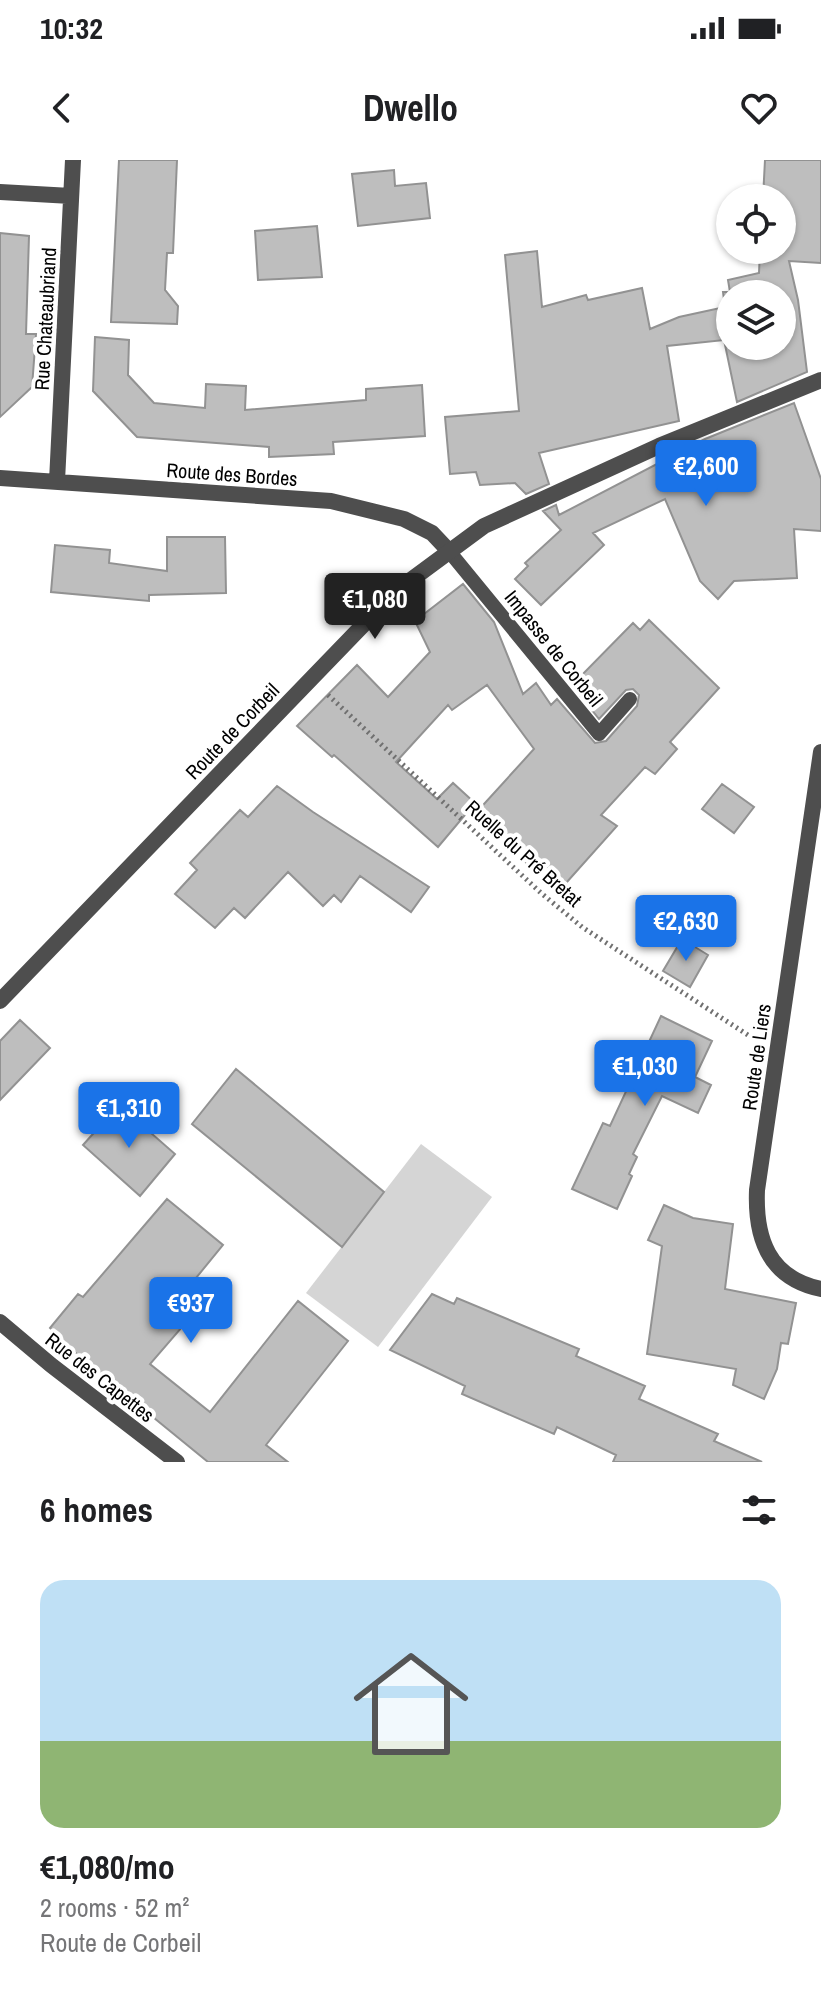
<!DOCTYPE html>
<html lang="en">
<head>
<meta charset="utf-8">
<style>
	:root { --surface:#fff; --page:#f6f6f6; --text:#202124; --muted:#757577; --accent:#1a73e8 }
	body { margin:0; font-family:"Archivo Narrow",sans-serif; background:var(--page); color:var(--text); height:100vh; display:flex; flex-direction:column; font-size:30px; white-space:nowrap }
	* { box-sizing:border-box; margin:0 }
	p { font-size:26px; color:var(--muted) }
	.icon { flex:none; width:44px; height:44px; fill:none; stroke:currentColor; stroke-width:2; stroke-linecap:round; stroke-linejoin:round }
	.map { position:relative; height:1302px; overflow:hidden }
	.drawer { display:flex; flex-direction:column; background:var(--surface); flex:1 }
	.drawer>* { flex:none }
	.fabs { position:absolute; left:716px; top:24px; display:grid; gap:16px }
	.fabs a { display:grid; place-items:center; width:80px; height:80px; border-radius:50%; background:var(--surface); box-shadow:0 2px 6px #0004; font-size:40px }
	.price { position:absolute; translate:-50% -68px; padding:0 18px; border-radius:8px; background:var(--accent); color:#fff; font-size:26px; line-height:52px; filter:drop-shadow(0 2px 4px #0008) }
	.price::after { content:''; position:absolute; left:50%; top:48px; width:24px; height:18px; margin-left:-12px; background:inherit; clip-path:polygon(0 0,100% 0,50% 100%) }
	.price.active { background:#222; color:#fff }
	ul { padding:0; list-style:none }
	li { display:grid; align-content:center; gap:16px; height:424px; padding:0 40px }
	li span { display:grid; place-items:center; height:248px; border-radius:24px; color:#555 }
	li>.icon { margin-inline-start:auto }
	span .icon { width:144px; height:144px; fill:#fffc; stroke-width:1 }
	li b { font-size:34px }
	h2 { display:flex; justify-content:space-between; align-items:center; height:96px; padding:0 40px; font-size:34px }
	.status { display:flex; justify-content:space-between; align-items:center; height:56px; padding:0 40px; background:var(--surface); direction:ltr }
	.status svg { height:22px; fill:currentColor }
	header { display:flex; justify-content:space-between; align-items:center; height:104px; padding:0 40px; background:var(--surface); font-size:36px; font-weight:700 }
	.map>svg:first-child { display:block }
	.green { fill:#d5d5d5 }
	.building { fill:#bebebe; stroke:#929292; stroke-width:2; fill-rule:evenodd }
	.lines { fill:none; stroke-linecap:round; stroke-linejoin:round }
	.path { stroke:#707070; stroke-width:5; stroke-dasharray:2 4; stroke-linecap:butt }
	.service { stroke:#4e4e4e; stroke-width:14 }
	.minor { stroke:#4e4e4e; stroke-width:16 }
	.tertiary { stroke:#4e4e4e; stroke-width:16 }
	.labels { text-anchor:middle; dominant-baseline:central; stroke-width:8; stroke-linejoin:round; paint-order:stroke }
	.street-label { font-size:20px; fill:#000; stroke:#fff }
</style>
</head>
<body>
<div class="status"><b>10:32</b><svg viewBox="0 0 49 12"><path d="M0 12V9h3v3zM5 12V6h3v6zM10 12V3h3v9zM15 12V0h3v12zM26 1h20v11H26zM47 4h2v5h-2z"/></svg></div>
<header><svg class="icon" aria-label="back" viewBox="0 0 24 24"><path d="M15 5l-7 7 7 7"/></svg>Dwello<svg class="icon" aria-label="heart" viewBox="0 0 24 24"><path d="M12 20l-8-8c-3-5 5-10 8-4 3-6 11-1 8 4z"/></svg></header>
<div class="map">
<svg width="821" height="1302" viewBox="0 0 821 1302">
	<rect width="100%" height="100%" fill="#fff"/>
	<path class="green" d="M 421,984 L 492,1037 L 378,1187 L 306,1133 Z"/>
	<path class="building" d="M 119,0 L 177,0 L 173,93 L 167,93 L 165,130 L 178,146 L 177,164 L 111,162 Z
		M 765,0 L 821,0 L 821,103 L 789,101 L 798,140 L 807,212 L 737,242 L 724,180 L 667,186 L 679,261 L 539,293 L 549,324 L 526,334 L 515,323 L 480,325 L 476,312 L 450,314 L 445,257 L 519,251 L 505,95 L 537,91 L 542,147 L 586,135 L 588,140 L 642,128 L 650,169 L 679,157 L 725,147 L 723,132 L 730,132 L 728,120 L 759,113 L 760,90 L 782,90 L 782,38 L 763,38 ZM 730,134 L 782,134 L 782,186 L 730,186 Z
		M 394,10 L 395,26 L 426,23 L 430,58 L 358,66 L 352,14 Z
		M 317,66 L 322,117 L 258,120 L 255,71 Z
		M 0,73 L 29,76 L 26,174 L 36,174 L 32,227 L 0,257 Z
		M 95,177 L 129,180 L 128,215 L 154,243 L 205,248 L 206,224 L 246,226 L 245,250 L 366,240 L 366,229 L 422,225 L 425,276 L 333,282 L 334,294 L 269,297 L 269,287 L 137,277 L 93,231 Z
		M 794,243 L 821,319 L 821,371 L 794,369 L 797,418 L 734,421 L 718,439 L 700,421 L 665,339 L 593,373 L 604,385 L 541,445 L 515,419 L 528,406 L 525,403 L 561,370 L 543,351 L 556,345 L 559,355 L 705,279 Z
		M 167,377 L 225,377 L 226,433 L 149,435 L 149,441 L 51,432 L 55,385 L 110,390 L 109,403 L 167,411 Z
		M 463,424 L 494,462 L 523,534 L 536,523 L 551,545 L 557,539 L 595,583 L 606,581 L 637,546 L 639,535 L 633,529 L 626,530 L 599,559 L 572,525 L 633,463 L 640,470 L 649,460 L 719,528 L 670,582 L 677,589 L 655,614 L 645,607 L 601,655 L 617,666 L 558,732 L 474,655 L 534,589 L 487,525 L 452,550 L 448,545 L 396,602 L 437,639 L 453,623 L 475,643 L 438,687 L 334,595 L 332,597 L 297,566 L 357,505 L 388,537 L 430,492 L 415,461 Z
		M 722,624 L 754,647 L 734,673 L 702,649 Z
		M 277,626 L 313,652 L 429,727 L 411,752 L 360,716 L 341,742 L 334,735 L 323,746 L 288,712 L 245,758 L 234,748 L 215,768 L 175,734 L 197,710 L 190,703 L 240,650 L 248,657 Z
		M 682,779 L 708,795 L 690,827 L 663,811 Z
		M 661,856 L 712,881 L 695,917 L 711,925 L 698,953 L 662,936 L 633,994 L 637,997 L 629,1014 L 632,1016 L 617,1049 L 572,1029 L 603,963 L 610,966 Z
		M 20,860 L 50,888 L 0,940 L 0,881 Z
		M 236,909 L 384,1032 L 342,1087 L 192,964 Z
		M 119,945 L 175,994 L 140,1036 L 83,985 Z
		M 167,1039 L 223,1085 L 173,1146 L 189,1159 L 150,1204 L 210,1252 L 298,1141 L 348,1181 L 266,1285 L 288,1302 L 208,1302 L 83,1200 L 50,1168 L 78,1134 L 83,1137 Z
		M 664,1045 L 693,1058 L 733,1064 L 725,1129 L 796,1143 L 788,1184 L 781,1183 L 777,1209 L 764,1239 L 733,1225 L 736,1209 L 647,1194 L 662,1086 L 648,1080 Z
		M 432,1134 L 454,1144 L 457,1138 L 579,1189 L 576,1196 L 645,1226 L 639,1239 L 718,1274 L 714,1281 L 762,1302 L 613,1302 L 616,1295 L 557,1267 L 554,1274 L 462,1234 L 465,1226 L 390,1190 Z"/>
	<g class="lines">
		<path class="path" d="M 328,535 L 541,733 L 582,767 L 754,879"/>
		<path class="service" d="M 448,390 L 599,574 L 630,539"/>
		<path class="minor" d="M 0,32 L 71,36
			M 0,318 L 331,341 L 404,359 L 432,373 L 448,390
			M 57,321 L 73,0
			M 821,592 L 757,1030 C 755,1078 768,1118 821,1129
			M 0,1162 L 51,1205 L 177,1302"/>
		<path class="tertiary" d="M 0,841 L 396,431 L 484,366 L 659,286 L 821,220"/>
	</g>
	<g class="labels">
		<g class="street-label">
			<text transform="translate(45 159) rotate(-87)">Rue Chateaubriand</text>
			<text transform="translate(232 314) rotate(4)">Route des Bordes</text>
			<text transform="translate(554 488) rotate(51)">Impasse de Corbeil</text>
			<text transform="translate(232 571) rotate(-46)">Route de Corbeil</text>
			<text transform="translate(524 693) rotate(42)">Ruelle du Pré Bretat</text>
			<text transform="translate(756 897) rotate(-82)">Route de Liers</text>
			<text transform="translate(100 1217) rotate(38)">Rue des Capettes</text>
		</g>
	</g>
</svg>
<div class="fabs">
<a><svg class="icon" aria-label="locate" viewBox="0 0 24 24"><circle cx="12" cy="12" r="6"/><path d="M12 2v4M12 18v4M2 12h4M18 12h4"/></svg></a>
<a><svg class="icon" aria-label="layers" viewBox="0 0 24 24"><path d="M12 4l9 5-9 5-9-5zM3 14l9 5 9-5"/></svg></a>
</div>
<b class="price" style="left:706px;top:348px">€2,600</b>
<b class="price active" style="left:375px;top:481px">€1,080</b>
<b class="price" style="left:686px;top:803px">€2,630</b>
<b class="price" style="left:645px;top:948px">€1,030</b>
<b class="price" style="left:129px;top:990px">€1,310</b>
<b class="price" style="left:191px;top:1185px">€937</b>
</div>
<section class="drawer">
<h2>6 homes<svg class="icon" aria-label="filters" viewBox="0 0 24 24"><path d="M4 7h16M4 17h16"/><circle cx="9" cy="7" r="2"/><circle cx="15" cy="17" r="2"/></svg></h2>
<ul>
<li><span style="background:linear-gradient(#bfe0f5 65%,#8fb573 0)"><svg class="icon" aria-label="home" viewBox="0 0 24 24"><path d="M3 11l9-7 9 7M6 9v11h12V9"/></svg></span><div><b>€1,080/mo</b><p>2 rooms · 52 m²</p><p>Route de Corbeil</p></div></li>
</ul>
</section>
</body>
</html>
